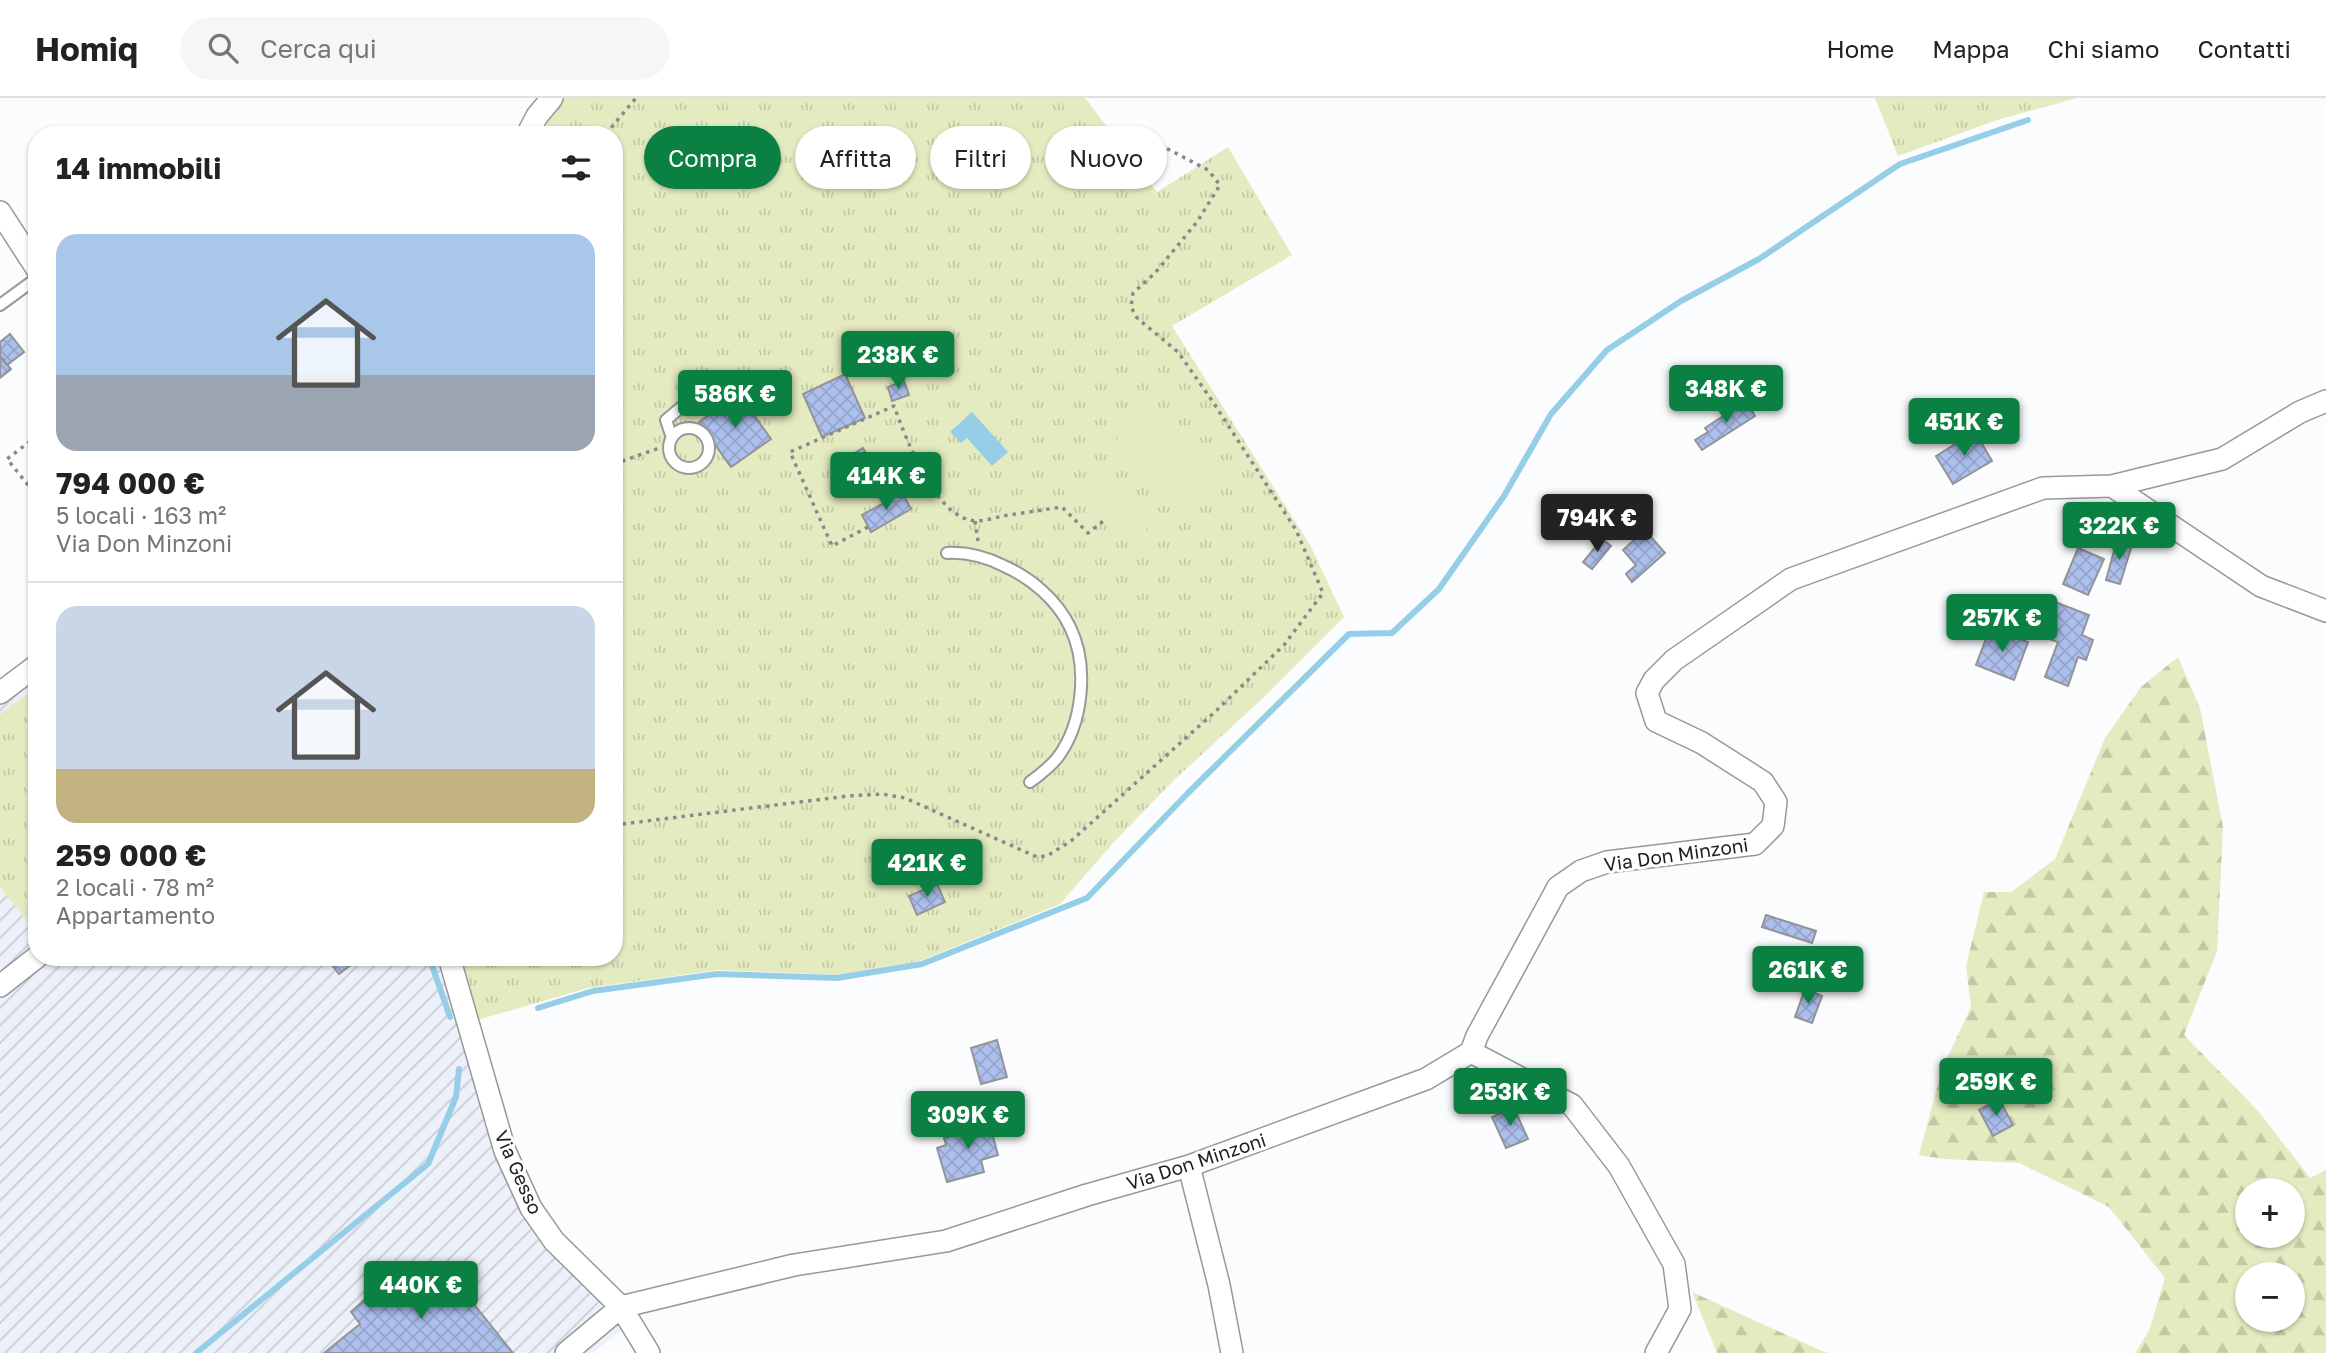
<!DOCTYPE html>
<html lang="it">
<head>
<meta charset="utf-8">
<style>
	:root { --surface:#fff; --page:#f6f6f6; --text:#222; --muted:#767676; --line:#e0e0e0; --accent:#0b8043 }
	body { margin:0; font-family:"Golos Text",sans-serif; background:var(--page); color:var(--text); height:100vh; display:flex; flex-direction:column; font-size:26px; white-space:nowrap }
	* { box-sizing:border-box; margin:0 }
	p { font-size:23px; color:var(--muted) }
	.icon { flex:none; width:38px; height:38px; fill:none; stroke:currentColor; stroke-width:2; stroke-linecap:round; stroke-linejoin:round }
	.map { position:relative; flex:1; overflow:hidden }
	.details { position:absolute; left:28px; top:28px; width:595px; height:840px; display:flex; flex-direction:column; background:var(--surface); border-radius:28px; box-shadow:0 2px 5px #0004 }
	.details>* { flex:none }
	.top-card { position:absolute; left:644px; top:28px; width:665px; height:63px; display:flex; gap:14px }
	.tools { position:absolute; left:2235px; top:1080px; display:grid; gap:14px }
	.tools a { display:grid; place-items:center; width:70px; height:70px; border-radius:50%; background:var(--surface); box-shadow:0 2px 5px #0004; font-size:35px }
	.price { position:absolute; translate:-50% -60px; padding:0 16px; border-radius:7px; background:var(--accent); color:#fff; font-size:23px; line-height:46px; filter:drop-shadow(0 2px 4px #0008) }
	.price::after { content:''; position:absolute; left:50%; top:42px; width:21px; height:16px; margin-left:-10px; background:inherit; clip-path:polygon(0 0,100% 0,50% 100%) }
	.price.active { background:#222; color:#fff }
	ul { padding:0; list-style:none }
	li { display:grid; align-content:center; gap:14px; height:371px; padding:0 28px }
	li+li { border-top:2px solid var(--line) }
	li span { display:grid; place-items:center; height:217px; border-radius:21px; color:#555 }
	li>.icon { margin-inline-start:auto }
	span .icon { width:126px; height:126px; fill:#fffc; stroke-width:1 }
	li b { font-size:30px }
	h2 { display:flex; justify-content:space-between; align-items:center; height:84px; padding:0 28px; font-size:30px }
	.chip { padding:0 24px; border-radius:32px; background:var(--surface); box-shadow:0 2px 5px #0004; font-size:24px; line-height:63px }
	.chip.active { background:var(--accent); color:#fff }
	header { display:flex; align-items:center; gap:42px; box-sizing:border-box; height:98px; padding:0 35px; background:var(--surface); border-bottom:2px solid var(--line) }
	header strong { font-size:33px }
	nav { display:flex; gap:38px; margin-inline-start:auto; font-size:24px }
	.search { width:490px; height:63px; background:var(--page); display:flex; align-items:center; gap:18px; box-sizing:border-box; padding:0 24px; border-radius:38px; color:var(--muted); font-size:26px }
	.map>svg:first-child { display:block }
	.industrial { fill:url(#industrial-furrows) }
	.grass { fill:url(#grass-tufts) }
	.forest { fill:url(#forest-firs); fill-rule:evenodd }
	.garden { fill:#e5ebc0 }
	.water { fill:#96cee8 }
	.lines { fill:none; stroke-linecap:round; stroke-linejoin:round }
	.stream { stroke:#96cee8; stroke-width:6 }
	.building { fill:url(#building-cross-hatch); stroke:#949496; stroke-width:2 }
	.lane-casing { stroke:#97989a; stroke-width:14 }
	.street-casing { stroke:#97989a; stroke-width:24 }
	.path { stroke:#898a8b; stroke-width:3.5; stroke-dasharray:3.5 5; stroke-linecap:butt }
	.lane { stroke:#fff; stroke-width:10 }
	.street { stroke:#fff; stroke-width:21 }
	.labels { text-anchor:middle; dominant-baseline:central; stroke-width:6; stroke-linejoin:round; paint-order:stroke }
	.street-label { font-size:19px; fill:#1e1f1f; stroke:#fff }
</style>
</head>
<body>
<header>
<strong>Homiq</strong>
<div class="search"><svg class="icon" aria-label="search" viewBox="0 0 24 24"><circle cx="10" cy="10" r="6"/><path d="M15 15l6 6"/></svg>Cerca qui</div>
<nav><a>Home</a><a>Mappa</a><a>Chi siamo</a><a>Contatti</a></nav>
</header>
<div class="map">
<svg width="2326" height="1255" viewBox="0 0 2326 1255">
	<defs>
		<pattern id="industrial-furrows" width="10" height="10" patternUnits="userSpaceOnUse" patternTransform="scale(1.75)"><rect width="10" height="10" fill="#ecf0f9"/><path d="M-1 1l2-2M0 10L10 0M9 11l2-2" fill="none" stroke="#cacdd5"/></pattern>
		<pattern id="grass-tufts" width="24" height="20" patternUnits="userSpaceOnUse" patternTransform="scale(1.75)"><rect width="24" height="20" fill="#e5ebc0"/><path d="M3 7l-1-3M5 7V3M7 7l1-3M15 17l-1-3M17 17v-4M19 17l1-3" fill="none" stroke="#c4c9a5"/></pattern>
		<pattern id="forest-firs" width="22" height="20" patternUnits="userSpaceOnUse" patternTransform="scale(1.75)"><rect width="22" height="20" fill="#e5ebc0"/><path d="M5 1l3.5 6h-7zM16 11l3.5 6h-7z" fill="#c4c9a5"/></pattern>
		<pattern id="building-cross-hatch" width="8" height="8" patternUnits="userSpaceOnUse" patternTransform="scale(1.75)"><rect width="8" height="8" fill="#acbfed"/><path d="M0 0l8 8M0 8l8-8" fill="none" stroke="#94a4cb"/></pattern>
	</defs>
	<rect width="100%" height="100%" fill="#fbfcfd"/>
	<path class="industrial" d="M 37,565 L 37,859 L 448,859 L 524,1104 L 625,1229 L 593,1255 L 0,1255 L 0,593 Z"/>
	<path class="grass" d="M 547,0 L 1085,0 L 1157,94 L 1228,49 L 1292,157 L 1172,228 L 1310,447 L 1344,519 L 1262,601 L 1173,683 L 1114,744 L 1060,806 L 920,863 L 838,877 L 718,872 L 588,890 L 467,925 L 448,859 L 614,859 L 614,37 L 526,37 Z
		M 1875,0 L 2077,0 L 1997,22 L 1898,58 Z
		M 37,589 L 37,835 L 0,789 L 0,616 Z"/>
	<path class="forest" d="M 2178,559 L 2200,610 L 2223,729 L 2217,853 L 2184,937 L 2260,1015 L 2310,1080 L 2326,1072 L 2326,1255 L 2135,1255 L 2149,1233 L 2165,1180 L 2109,1109 L 2019,1065 L 1944,1061 L 1919,1057 L 1942,971 L 1971,909 L 1966,868 L 1984,794 L 2011,794 L 2055,761 L 2105,640 L 2141,589 ZM 2247,1092 L 2292,1092 L 2292,1138 L 2247,1138 ZM 2247,1176 L 2292,1176 L 2292,1222 L 2247,1222 Z
		M 1692,1194 L 1822,1253 L 1828,1255 L 1717,1255 Z"/>
	<path class="garden" d="M 789,270 L 816,332 L 783,347 L 755,285 Z
		M 1153,308 L 1219,378 L 1179,416 L 1113,345 Z
		M 1104,371 L 1153,425 L 1129,447 L 1080,393 Z"/>
	<path class="water" d="M 972,314 L 1008,354 L 992,368 L 967,340 L 961,345 L 950,334 Z"/>
	<g class="lines">
		<path class="stream" d="M 429,859 L 450,919
			M 538,910 L 593,893 L 717,876 L 837,880 L 922,866 L 1087,800 L 1187,696 L 1349,536 L 1392,535 L 1439,491 L 1504,398 L 1551,316 L 1607,252 L 1681,203 L 1759,161 L 1900,66 L 2028,22
			M 196,1255 L 428,1066 L 456,999 L 459,971"/>
	</g>
	<path class="building" d="M 10,236 L 24,254 L 7,267 L 0,258 L 0,244 Z
		M 0,258 L 11,271 L 0,280 Z
		M 845,276 L 865,320 L 822,339 L 803,296 Z
		M 904,283 L 909,297 L 892,303 L 888,289 Z
		M 739,296 L 771,341 L 731,369 L 699,324 Z
		M 1746,303 L 1755,318 L 1702,352 L 1695,342 L 1708,334 L 1705,330 Z
		M 1975,334 L 1992,363 L 1953,386 L 1936,358 Z
		M 863,350 L 872,365 L 859,373 L 850,358 Z
		M 902,395 L 911,411 L 871,434 L 862,417 Z
		M 1645,432 L 1665,455 L 1632,484 L 1626,476 L 1636,467 L 1623,452 Z
		M 1602,441 L 1611,448 L 1592,471 L 1583,464 Z
		M 2117,442 L 2132,447 L 2120,486 L 2106,482 Z
		M 2078,450 L 2104,461 L 2088,497 L 2063,486 Z
		M 2045,500 L 2089,517 L 2082,537 L 2093,542 L 2086,562 L 2078,559 L 2068,588 L 2045,579 L 2058,544 L 2032,535 Z
		M 1990,530 L 2028,544 L 2014,582 L 1976,567 Z
		M 937,786 L 945,804 L 917,817 L 909,798 Z
		M 1766,817 L 1816,833 L 1812,845 L 1762,829 Z
		M 326,859 L 361,859 L 339,876 Z
		M 1805,891 L 1822,898 L 1812,925 L 1795,919 Z
		M 997,942 L 1007,979 L 981,986 L 971,950 Z
		M 1999,1001 L 2013,1027 L 1993,1038 L 1979,1012 Z
		M 1514,1010 L 1528,1041 L 1506,1050 L 1492,1019 Z
		M 988,1020 L 998,1057 L 981,1062 L 984,1074 L 947,1084 L 937,1050 L 946,1047 L 944,1040 L 967,1033 L 965,1027 Z
		M 440,1164 L 513,1255 L 324,1255 L 360,1226 L 351,1214 L 385,1183 L 397,1198 Z"/>
	<g class="lines">
		<defs>
			<path id="lane" d="M 0,207 L 37,180
				M669 350a20 20 0 1 1 40 0a20 20 0 1 1-40 0Z
				M 672,340 L 666,322 L 692,300 L 709,289
				M 947,455 C 967,454 986,459 1004,468 C 1031,480 1057,502 1070,529 C 1089,568 1083,625 1058,659 C 1050,669 1041,676 1030,684"/>
			<path id="street" d="M 527,37 L 537,18 L 552,0
				M 0,114 L 37,171
				M 2112,388 L 2222,361 L 2300,314 L 2326,303
				M 0,595 L 37,567
				M 449,859 L 505,1053 L 531,1110 L 554,1143 L 621,1209 L 649,1255
				M 0,888 L 37,859
				M 1471,954 L 1572,1007 L 1619,1068 L 1674,1166 L 1680,1211 L 1656,1255
				M 1189,1068 L 1219,1187 L 1232,1255
				M 566,1255 L 621,1209 L 794,1167 L 946,1143 L 1087,1097 L 1189,1068 L 1426,981 L 1471,954 L 1477,938 L 1558,789 L 1581,773 L 1607,764 L 1755,746 L 1773,728 L 1776,704 L 1763,684 L 1702,645 L 1656,623 L 1647,595 L 1654,582 L 1674,562 L 1791,481 L 2043,390 L 2112,388 L 2261,488 L 2326,513"/>
		</defs>
		<use href="#lane" class="lane-casing"/>
		<use href="#street" class="street-casing"/>
		<path class="path" d="M 607,37 L 610,31 L 636,0
			M 37,338 L 7,361 L 37,398
			M 614,366 L 662,349
			M 975,423 L 978,443
			M 868,429 L 832,448 L 790,354 L 894,308 C 906,340 935,421 976,423 C 984,423 994,420 1003,418 C 1022,415 1042,412 1062,409 L 1088,435 L 1106,421
			M 614,727 L 848,698 L 882,696 L 905,700 L 1037,759 L 1047,758 L 1071,743 L 1217,612 L 1284,547 L 1323,495 L 1296,432 L 1213,304 L 1178,254 L 1137,220 L 1131,209 L 1133,195 L 1155,175 L 1197,124 L 1220,87 L 1208,72 L 1162,48 L 1144,51"/>
		<use href="#lane" class="lane"/>
		<use href="#street" class="street"/>
	</g>
	<g class="labels">
		<g class="street-label">
			<text transform="translate(1676 756) rotate(-8)">Via Don Minzoni</text>
			<text transform="translate(1196 1063) rotate(-18)">Via Don Minzoni</text>
			<text transform="translate(519 1074) rotate(66)">Via Gesso</text>
		</g>
	</g>
</svg>
<div class="tools">
<a>+</a>
<a>−</a>
</div>
<b class="price" style="left:898px;top:293px">238K €</b>
<b class="price" style="left:1726px;top:327px">348K €</b>
<b class="price" style="left:735px;top:332px">586K €</b>
<b class="price" style="left:1964px;top:360px">451K €</b>
<b class="price" style="left:886px;top:414px">414K €</b>
<b class="price active" style="left:1597px;top:456px">794K €</b>
<b class="price" style="left:2119px;top:464px">322K €</b>
<b class="price" style="left:2002px;top:556px">257K €</b>
<b class="price" style="left:927px;top:801px">421K €</b>
<b class="price" style="left:1808px;top:908px">261K €</b>
<b class="price" style="left:1996px;top:1020px">259K €</b>
<b class="price" style="left:1510px;top:1030px">253K €</b>
<b class="price" style="left:968px;top:1053px">309K €</b>
<b class="price" style="left:421px;top:1223px">440K €</b>
<div class="top-card">
<a class="chip active">Compra</a>
<a class="chip">Affitta</a>
<a class="chip">Filtri</a>
<a class="chip">Nuovo</a>
</div>
<section class="details">
<h2>14 immobili<svg class="icon" aria-label="filters" viewBox="0 0 24 24"><path d="M4 7h16M4 17h16"/><circle cx="9" cy="7" r="2"/><circle cx="15" cy="17" r="2"/></svg></h2>
<ul>
<li><span style="background:linear-gradient(#a9c7e8 65%,#9aa5b1 0)"><svg class="icon" aria-label="home" viewBox="0 0 24 24"><path d="M3 11l9-7 9 7M6 9v11h12V9"/></svg></span><div><b>794 000 €</b><p>5 locali · 163 m²</p><p>Via Don Minzoni</p></div></li>
<li><span style="background:linear-gradient(#c9d6e8 75%,#c2b280 0)"><svg class="icon" aria-label="home" viewBox="0 0 24 24"><path d="M3 11l9-7 9 7M6 9v11h12V9"/></svg></span><div><b>259 000 €</b><p>2 locali · 78 m²</p><p>Appartamento</p></div></li>
</ul>
</section>
</div>
</body>
</html>
